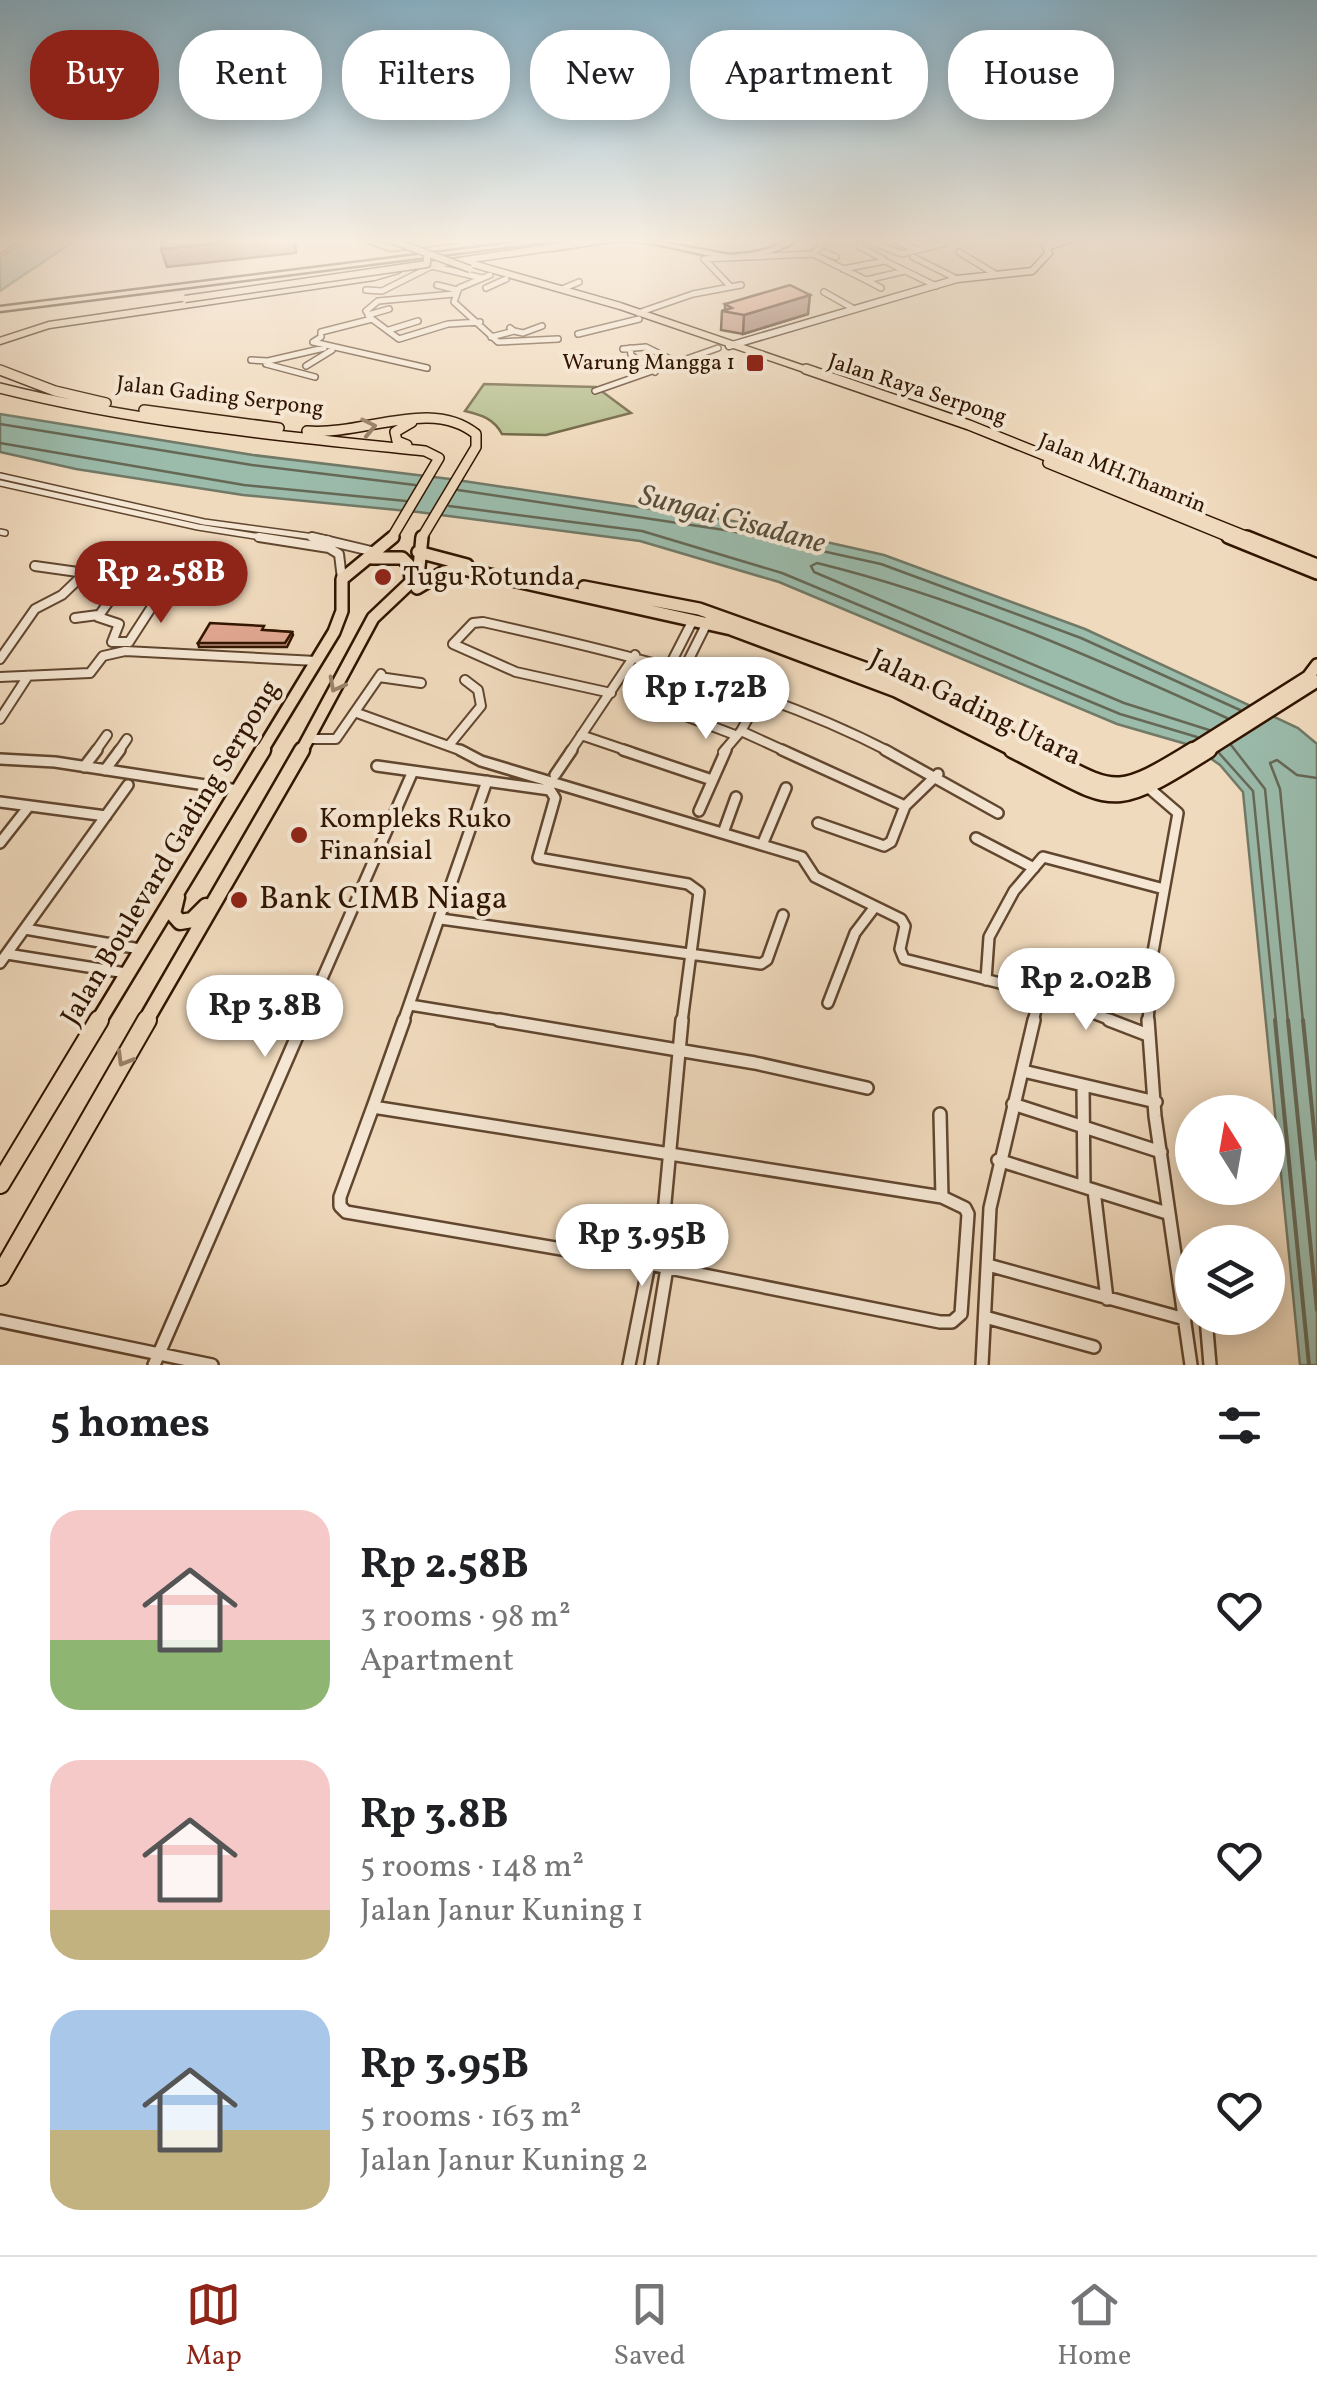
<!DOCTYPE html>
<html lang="en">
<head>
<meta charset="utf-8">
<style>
	:root { --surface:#fff; --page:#f2f2f2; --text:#202124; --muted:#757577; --line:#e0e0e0; --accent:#8f2418 }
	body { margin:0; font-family:Vollkorn,serif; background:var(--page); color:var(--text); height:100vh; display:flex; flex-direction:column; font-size:38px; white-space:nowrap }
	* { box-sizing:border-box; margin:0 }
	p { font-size:32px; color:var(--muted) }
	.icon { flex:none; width:55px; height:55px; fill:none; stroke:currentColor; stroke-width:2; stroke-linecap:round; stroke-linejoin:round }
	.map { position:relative; height:1365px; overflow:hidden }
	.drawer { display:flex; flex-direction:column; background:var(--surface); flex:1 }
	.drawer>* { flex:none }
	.guide { position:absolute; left:30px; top:30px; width:1258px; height:90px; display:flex; gap:20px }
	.needle { width:65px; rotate:349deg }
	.controls { position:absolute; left:1175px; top:1095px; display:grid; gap:20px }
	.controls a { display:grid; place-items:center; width:110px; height:110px; border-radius:50%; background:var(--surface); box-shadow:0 5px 25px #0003; font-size:50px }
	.price { position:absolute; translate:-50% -85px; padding:0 22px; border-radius:35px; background:#fff; color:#222; font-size:32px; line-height:65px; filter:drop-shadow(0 2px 5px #0008) }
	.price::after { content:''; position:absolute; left:50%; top:60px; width:30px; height:22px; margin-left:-15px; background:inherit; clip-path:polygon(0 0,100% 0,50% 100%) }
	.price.current { background:var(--accent); color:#fff }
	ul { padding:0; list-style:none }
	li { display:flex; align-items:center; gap:30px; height:250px; padding:0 50px }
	li span { display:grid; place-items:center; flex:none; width:280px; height:200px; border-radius:30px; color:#555 }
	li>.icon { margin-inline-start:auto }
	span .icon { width:120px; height:120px; fill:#fffc; stroke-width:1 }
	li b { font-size:42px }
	h2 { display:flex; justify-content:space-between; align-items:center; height:120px; padding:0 50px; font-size:42px }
	.tag { padding:0 35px; border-radius:40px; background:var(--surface); box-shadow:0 5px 25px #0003; font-size:35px; line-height:90px }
	.tag.current { background:var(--accent); color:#fff }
	.menu { display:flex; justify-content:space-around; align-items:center; height:140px; border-top:2px solid var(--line); background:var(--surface); font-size:28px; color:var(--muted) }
	.menu a { display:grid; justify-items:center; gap:5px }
	.menu .current { color:var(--accent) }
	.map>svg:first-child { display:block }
	.green { fill:#b9c092; stroke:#756a49; stroke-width:2.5 }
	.water { fill:#9bbbab; stroke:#717967; stroke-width:2.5 }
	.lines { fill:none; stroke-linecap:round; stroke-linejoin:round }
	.shore-far1 { stroke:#666856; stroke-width:2.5 }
	.shore { stroke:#666856; stroke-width:4 }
	.minor-far3-casing { stroke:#61462f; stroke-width:8 }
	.minor-far2-casing { stroke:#61462f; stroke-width:12 }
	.minor-far1-casing { stroke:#61462f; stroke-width:14 }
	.minor-casing { stroke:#61462f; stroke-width:16 }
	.secondary-casing { stroke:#311500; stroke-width:9 }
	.primary-far4-casing { stroke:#311500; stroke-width:9 }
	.primary-far3-casing { stroke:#311500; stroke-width:12 }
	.primary-far2-casing { stroke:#311500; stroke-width:16 }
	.primary-far1-casing { stroke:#311500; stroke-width:19 }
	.primary-casing { stroke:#311500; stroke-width:22 }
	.motorway-casing { stroke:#311500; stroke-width:5 }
	.minor-far3 { stroke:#f5e7d4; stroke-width:5 }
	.minor-far2 { stroke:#f5e7d4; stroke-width:8 }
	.minor-far1 { stroke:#f5e7d4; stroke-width:9 }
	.minor { stroke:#f5e7d4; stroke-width:11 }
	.secondary { stroke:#f5e7d4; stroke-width:6 }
	.primary-far4 { stroke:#f0dabd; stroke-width:6 }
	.primary-far3 { stroke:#f0dabd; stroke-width:9 }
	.primary-far2 { stroke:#f0dabd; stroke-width:11 }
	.primary-far1 { stroke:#f0dabd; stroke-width:14 }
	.primary { stroke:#f0dabd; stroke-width:18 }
	.motorway { fill:#f0dabd; fill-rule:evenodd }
	.primary-bridge-casing { stroke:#311500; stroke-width:9; stroke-linecap:butt }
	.primary-bridge { stroke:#f0dabd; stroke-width:6 }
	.wall { fill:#c18f7d; stroke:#311500; stroke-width:2.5 }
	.shaded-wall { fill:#9d7466; stroke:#311500; stroke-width:2.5 }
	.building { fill:#e0a691; stroke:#311500; stroke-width:2.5 }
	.oneway { stroke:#9a8168 }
	.poi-dot { fill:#8f2418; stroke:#f5e7d4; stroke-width:4 }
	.labels { text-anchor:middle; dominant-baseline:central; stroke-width:8; stroke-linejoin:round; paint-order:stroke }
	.far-poi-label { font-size:22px; fill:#311500; stroke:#f5e7d4; text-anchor:end }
	.far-street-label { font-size:22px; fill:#311500; stroke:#f5e7d4 }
	.poi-label { font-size:28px; fill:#311500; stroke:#f5e7d4; text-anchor:start }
	.street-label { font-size:28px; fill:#311500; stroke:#f5e7d4 }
	.water-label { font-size:30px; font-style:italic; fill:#564f3c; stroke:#f5e7d4 }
	.near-poi-label { font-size:32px; fill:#311500; stroke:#f5e7d4; text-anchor:start }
</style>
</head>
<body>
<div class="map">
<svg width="1317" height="1365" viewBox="0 0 1317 1365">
	<rect width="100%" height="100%" fill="#f0dabd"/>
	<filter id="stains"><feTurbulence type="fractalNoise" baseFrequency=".002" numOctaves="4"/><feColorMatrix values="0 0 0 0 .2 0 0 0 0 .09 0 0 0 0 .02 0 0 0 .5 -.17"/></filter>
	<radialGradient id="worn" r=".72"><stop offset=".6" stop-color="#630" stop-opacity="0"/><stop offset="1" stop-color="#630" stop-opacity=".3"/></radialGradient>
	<path class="green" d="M 484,384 L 596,387 L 631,413 L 546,435 L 502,434 C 494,419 482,415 465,411 Z"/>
	<path class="water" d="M 30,239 L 77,239 L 0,291 L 0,257 Z
		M 0,414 L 253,455 L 450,479 L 733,521 L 884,555 L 1085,629 L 1298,728 L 1317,744 L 1317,1365 L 1300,1365 L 1243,792 L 1220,765 L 1193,746 L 1117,724 L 779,582 L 640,541 L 418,512 L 243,495 L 76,469 L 0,452 Z"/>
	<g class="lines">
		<path class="shore-far1" d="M 0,424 L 252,465 L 415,485
			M 0,443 L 244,485 L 406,501
			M 458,490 L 731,531 L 881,564 L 1081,638 L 1240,710
			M 449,506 L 642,531 L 782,573 L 1120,714 L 1197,737
			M 1209,730 L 1124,703 L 814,572 L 811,566 L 817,563 C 960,598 1093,657 1227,718
			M 1231,745 L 1265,789 L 1288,1022
			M 1219,753 L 1253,791 L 1276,1022
			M 1303,1022 L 1280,789 L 1270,763 L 1277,760 L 1297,775 L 1317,778"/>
		<path class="shore" d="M 1275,1020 L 1309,1365
			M 1288,1020 L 1317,1310
			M 1303,1020 L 1317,1159"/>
		<defs>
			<path id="minor-far3" d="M 864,239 L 902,254 L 945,243
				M 892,239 L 915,250
				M 912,239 L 927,247
				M 1033,239 L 1051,245
				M 859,246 L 883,259
				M 0,250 L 17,239
				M 823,252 L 836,257
				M 959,252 L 995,274
				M 813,254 L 823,244 L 817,239
				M 913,257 L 957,279
				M 843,269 L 885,261 L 936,286
				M 490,275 L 459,288 L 454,302 L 498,342 L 558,339
				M 866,280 L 881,288
				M 437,285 L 457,290
				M 729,285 L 704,259 L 813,254 L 866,280 L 905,271
				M 486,288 L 506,279
				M 562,289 L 579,282
				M 366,290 L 382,291 L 432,266 L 482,278
				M 824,292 L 854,309
				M 638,313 L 693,294 L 741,285
				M 368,315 L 389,309
				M 372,319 L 399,339 L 448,324 L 480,322
				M 389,330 L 418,321
				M 514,331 L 523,333 L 542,326
				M 578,334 L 639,319
				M 491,337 L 514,331 L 510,328
				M 630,348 L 631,355 L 655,372
				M 623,349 L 646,347 L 678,363
				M 251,360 L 268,361 L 324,348
				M 266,364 L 315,377
				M 306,366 L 332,350
				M 427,368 L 313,342 L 321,337 L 321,332 L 372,319 L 366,311 L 378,301 L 454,294
				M 595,391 L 718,348
				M 0,476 L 204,522 L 329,539
				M 0,483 L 198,527 L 274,539
				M 0,532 L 5,533"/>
			<path id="minor-far2" d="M 259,537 L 329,548 L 339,554 L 342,579
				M 312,537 L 375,552
				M 35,566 L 85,573
				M 89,587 L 117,590 L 98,617 L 119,624 L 112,642 L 129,642
				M 75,618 L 98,615
				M 129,642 L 166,585
				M 0,659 L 35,609 L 62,595 L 85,573 L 158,569
				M 670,665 L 693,620
				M 684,669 L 708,621
				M 0,677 L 90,673 L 103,656 L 125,651 L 316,661
				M 379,677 L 421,683
				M 611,693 L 516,672 L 453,644 L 473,623 L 483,622 C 622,653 763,686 890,752
				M 667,709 L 735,735
				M 357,713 L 465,752
				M 0,719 L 28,676
				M 741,731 L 787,752
				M 581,735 L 631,752
				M 308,739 L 336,739 L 381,674
				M 450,744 L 481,706 L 478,690 L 465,680
				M 95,752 L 107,735
				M 118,752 L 127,739
				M 570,752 L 635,655
				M 723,752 L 741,731 L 761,695"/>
			<path id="minor-far1" d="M 460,750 L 481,761 L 802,857 L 815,877 L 901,919 L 905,926 L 900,949 L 904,959 L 1040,993 L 1116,1022
				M 623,750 L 709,779
				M 782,750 L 905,806
				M 885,750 L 998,813
				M 0,759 L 55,762 L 238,790
				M 377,766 L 550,790 L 555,798 L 538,858 L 688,884 L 699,892 L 682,1022
				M 84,767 L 97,750
				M 105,770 L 120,750
				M 555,775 L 572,750
				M 0,802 L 106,816
				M 699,811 L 726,750
				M 818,823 L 884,846 L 891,842 L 905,806 L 938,774
				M 723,833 L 736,797
				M 976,838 L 1034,868
				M 0,843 L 29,806
				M 762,845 L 786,788
				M 441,919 L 761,964 L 767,960 L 783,915
				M 25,929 L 140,949
				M 7,954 L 126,973
				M 0,963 L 128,785
				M 986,980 L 989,937 L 1014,891 L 1043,857 L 1164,889
				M 828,1003 L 855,933 L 874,908
				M 410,1005 L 514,1022
				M 303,1022 L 413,771
				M 403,1022 L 487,781
				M 1033,1022 L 1040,993
				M 1148,1022 L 1153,952 L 1178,813 L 1149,788"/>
			<path id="minor" d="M 499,1020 L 755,1063 L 867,1088
				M 1109,1020 L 1148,1035
				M 1148,1020 L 1155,1116 L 1191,1365
				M 1023,1071 L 1156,1102
				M 1083,1086 L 1084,1187
				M 1013,1104 L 1161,1152
				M 373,1107 L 942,1197 L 965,1208 L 968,1214 L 961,1314 L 952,1322 L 940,1322 L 649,1264 L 346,1212 L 340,1206 L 340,1197 Z
				M 373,1107 L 404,1020
				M 940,1114 L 942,1197
				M 998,1160 L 1167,1213
				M 1094,1190 L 1107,1299
				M 988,1265 L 1185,1319
				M 985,1317 L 1094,1347
				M 1206,1318 L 1210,1365
				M 0,1321 L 212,1365
				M 154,1365 L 304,1020
				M 629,1365 L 649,1264 L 662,1229
				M 651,1365 L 667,1268 L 663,1224 L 682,1020
				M 982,1365 L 990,1208 L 1034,1020"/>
			<path id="secondary" d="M 729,346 L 957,279 L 1032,271 L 1049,253 L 1046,247 L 1071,239"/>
			<path id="primary-far4" d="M 366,239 L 391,248 L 459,239
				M 466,262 L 620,306 L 813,372
				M 416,267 L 598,241
				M 0,341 L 49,325 L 374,277 L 398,270
				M 0,370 L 5,372"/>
			<path id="primary-far3" d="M 806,369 L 969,425 L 1253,539
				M 0,370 L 55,391 L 106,403
				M 0,388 C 139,423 282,436 425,451 L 439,458 L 391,539
				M 144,410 L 279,428
				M 307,431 C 363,436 431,397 476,434 L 476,447 L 421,539
				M 407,445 L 397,441 L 395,432 L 412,422
				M 1048,463 L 1234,539"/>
			<path id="primary-far2" d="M 1228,537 L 1317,573
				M 1247,537 L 1317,565
				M 418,552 L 467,565
				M 417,587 L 422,537
				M 584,587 L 699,609 L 901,681 L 1039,752
				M 417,588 L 444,572 L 463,569 L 731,629 L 896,691 L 1017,752
				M 261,752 L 334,632 L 342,611 L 342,579 L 393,537
				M 301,752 L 373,618 L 411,582 L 410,566 L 402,558 L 372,558
				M 1189,752 L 1308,677 L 1317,665
				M 1205,752 L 1317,681"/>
			<path id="primary-far1" d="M 1012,750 C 1116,802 1105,816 1209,750
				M 1034,750 C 1116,792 1112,800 1193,750
				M 177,897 L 173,914 L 180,922 L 192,920 L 206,906
				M 98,1022 L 263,750
				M 145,1022 L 302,750"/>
			<path id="primary" d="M 0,1184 L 99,1020
				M 0,1276 L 147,1020"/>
			<path id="motorway" d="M 547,239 L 567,239 L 0,311 L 0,307 Z
				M 605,239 L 648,240 L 730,255 L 750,253 L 769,249 L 790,239 L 799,239 C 733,281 689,241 623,241 C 601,241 576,247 553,250 L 549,248 Z"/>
		</defs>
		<use href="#minor-far3" class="minor-far3-casing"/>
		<use href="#minor-far2" class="minor-far2-casing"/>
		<use href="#minor-far1" class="minor-far1-casing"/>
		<use href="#minor" class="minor-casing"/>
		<use href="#secondary" class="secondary-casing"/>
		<use href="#primary-far4" class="primary-far4-casing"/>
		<use href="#primary-far3" class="primary-far3-casing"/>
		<use href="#primary-far2" class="primary-far2-casing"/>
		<use href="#primary-far1" class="primary-far1-casing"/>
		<use href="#primary" class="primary-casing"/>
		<use href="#motorway" class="motorway-casing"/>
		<use href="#minor-far3" class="minor-far3"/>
		<use href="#minor-far2" class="minor-far2"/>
		<use href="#minor-far1" class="minor-far1"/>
		<use href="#minor" class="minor"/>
		<use href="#secondary" class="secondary"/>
		<use href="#primary-far4" class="primary-far4"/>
		<use href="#primary-far3" class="primary-far3"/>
		<use href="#primary-far2" class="primary-far2"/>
		<use href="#primary-far1" class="primary-far1"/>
		<use href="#primary" class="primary"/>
		<use href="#motorway" class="motorway"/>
		<defs>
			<path id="primary-bridge" d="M 388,239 L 470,269
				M 185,299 L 427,264 L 427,257"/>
		</defs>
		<use href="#primary-bridge" class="primary-bridge-casing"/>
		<use href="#primary-bridge" class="primary-bridge"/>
	</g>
	<path class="wall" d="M 725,304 L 808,314 L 743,334 L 721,330 L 722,311 L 725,310 Z
		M 265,630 L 292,632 L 293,635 L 287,647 L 199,647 L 198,643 Z"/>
	<path class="shaded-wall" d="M 254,239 L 295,239 L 296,253 L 167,267 L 161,249 Z
		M 810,295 L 808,314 L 743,334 L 744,315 Z"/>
	<path class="building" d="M 163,239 L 254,239 L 161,249 Z
		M 790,285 L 810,295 L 744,315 L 722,311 L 732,308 L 725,304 Z
		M 210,623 L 264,626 L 262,630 L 292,632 L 285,643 L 198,643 Z"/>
	<defs><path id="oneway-chevron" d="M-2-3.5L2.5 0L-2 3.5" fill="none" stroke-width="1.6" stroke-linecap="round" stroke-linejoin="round" transform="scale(2.5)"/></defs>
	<g class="oneway">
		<use href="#oneway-chevron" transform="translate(369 427) rotate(-12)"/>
		<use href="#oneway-chevron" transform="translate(336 685) rotate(118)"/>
		<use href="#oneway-chevron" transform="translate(124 1059) rotate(120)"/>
	</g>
	<linearGradient id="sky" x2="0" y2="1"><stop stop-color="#89b7d0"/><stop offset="0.56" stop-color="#f8eee1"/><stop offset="1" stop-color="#f8eee1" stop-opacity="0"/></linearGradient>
	<rect width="1317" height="430" fill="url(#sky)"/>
	<g class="poi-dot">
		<rect x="745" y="353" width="20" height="20" rx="5"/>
		<circle cx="383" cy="577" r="10"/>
		<circle cx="299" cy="835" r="10"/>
		<circle cx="239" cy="900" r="10"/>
	</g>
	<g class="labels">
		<g class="far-poi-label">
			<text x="735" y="363">Warung Mangga 1</text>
		</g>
		<g class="far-street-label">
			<text transform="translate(917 390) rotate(18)">Jalan Raya Serpong</text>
			<text transform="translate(220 397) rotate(7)">Jalan Gading Serpong</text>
			<text transform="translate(1122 474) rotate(22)">Jalan MH.Thamrin</text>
		</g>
		<g class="poi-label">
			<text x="403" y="577">Tugu Rotunda</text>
			<text x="319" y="819">Kompleks Ruko<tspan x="319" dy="32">Finansial</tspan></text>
		</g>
		<g class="street-label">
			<text transform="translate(975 708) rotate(26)">Jalan Gading Utara</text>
			<text transform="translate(171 853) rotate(-59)">Jalan Boulevard Gading Serpong</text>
		</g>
		<g class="water-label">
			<text transform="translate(732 520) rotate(15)">Sungai Cisadane</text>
		</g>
		<g class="near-poi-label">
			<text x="259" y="900">Bank CIMB Niaga</text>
		</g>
	</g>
	<rect width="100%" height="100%" filter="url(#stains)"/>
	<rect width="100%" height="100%" fill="url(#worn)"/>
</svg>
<div class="controls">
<a><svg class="needle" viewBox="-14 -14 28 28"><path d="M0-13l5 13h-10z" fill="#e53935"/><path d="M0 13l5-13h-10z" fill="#757577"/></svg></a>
<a><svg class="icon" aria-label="layers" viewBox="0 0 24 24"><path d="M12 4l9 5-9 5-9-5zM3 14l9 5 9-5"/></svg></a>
</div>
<b class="price current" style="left:161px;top:626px">Rp 2.58B</b>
<b class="price" style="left:706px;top:742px">Rp 1.72B</b>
<b class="price" style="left:1086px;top:1033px">Rp 2.02B</b>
<b class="price" style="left:265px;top:1060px">Rp 3.8B</b>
<b class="price" style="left:642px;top:1289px">Rp 3.95B</b>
<div class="guide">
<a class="tag current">Buy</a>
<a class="tag">Rent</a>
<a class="tag">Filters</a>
<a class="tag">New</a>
<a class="tag">Apartment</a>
<a class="tag">House</a>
</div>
</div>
<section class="drawer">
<h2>5 homes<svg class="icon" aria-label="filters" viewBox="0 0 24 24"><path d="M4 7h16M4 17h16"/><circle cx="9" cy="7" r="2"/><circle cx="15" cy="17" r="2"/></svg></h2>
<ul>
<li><span style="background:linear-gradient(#f6c9c9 65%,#8fb573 0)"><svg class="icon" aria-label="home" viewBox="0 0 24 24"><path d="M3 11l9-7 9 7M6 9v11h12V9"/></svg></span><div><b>Rp 2.58B</b><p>3 rooms · 98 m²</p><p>Apartment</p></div><svg class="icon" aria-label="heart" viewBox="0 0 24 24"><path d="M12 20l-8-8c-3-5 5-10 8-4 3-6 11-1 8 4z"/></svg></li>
<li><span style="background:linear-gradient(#f6c9c9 75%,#c2b280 0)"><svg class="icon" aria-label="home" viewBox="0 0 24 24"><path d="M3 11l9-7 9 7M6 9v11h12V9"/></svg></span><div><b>Rp 3.8B</b><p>5 rooms · 148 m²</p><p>Jalan Janur Kuning 1</p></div><svg class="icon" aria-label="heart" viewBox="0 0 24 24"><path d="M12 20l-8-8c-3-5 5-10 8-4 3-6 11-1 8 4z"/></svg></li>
<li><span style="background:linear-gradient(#a9c7e8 60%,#c2b280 0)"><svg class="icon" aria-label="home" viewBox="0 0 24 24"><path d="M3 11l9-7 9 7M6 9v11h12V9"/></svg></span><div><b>Rp 3.95B</b><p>5 rooms · 163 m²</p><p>Jalan Janur Kuning 2</p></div><svg class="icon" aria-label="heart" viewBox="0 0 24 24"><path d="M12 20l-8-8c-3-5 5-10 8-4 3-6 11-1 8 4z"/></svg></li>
</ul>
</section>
<nav class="menu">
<a class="current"><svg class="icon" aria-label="map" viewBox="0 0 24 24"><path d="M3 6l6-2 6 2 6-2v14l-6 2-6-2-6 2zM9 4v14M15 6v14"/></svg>Map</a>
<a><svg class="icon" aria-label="saved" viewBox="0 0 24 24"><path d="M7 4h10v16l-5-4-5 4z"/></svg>Saved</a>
<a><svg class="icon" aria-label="home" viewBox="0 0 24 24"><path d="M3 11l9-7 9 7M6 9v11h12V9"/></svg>Home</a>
</nav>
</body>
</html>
